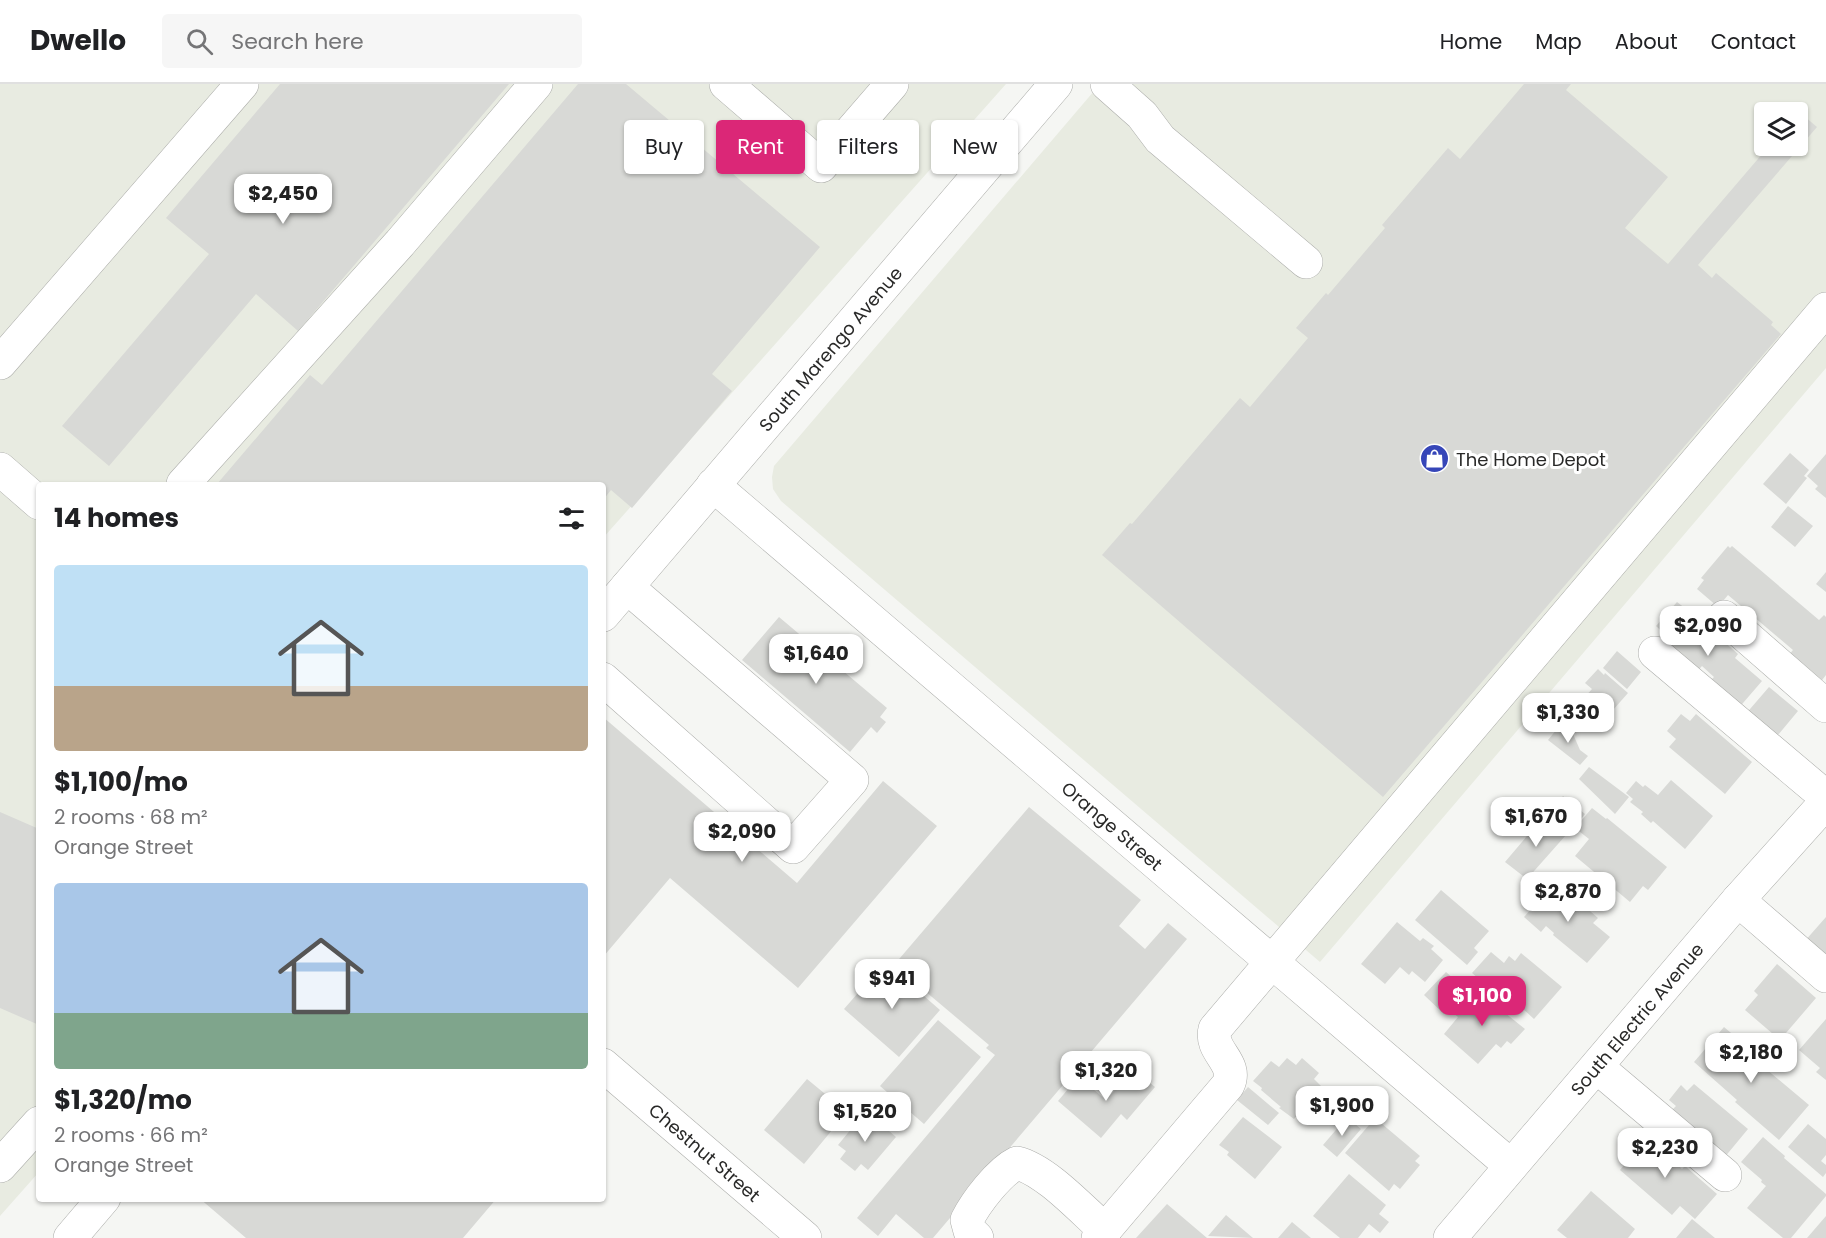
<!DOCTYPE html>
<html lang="en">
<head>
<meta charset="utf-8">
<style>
	:root { --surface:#fff; --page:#f6f6f6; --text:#202124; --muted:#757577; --line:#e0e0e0; --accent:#db2777 }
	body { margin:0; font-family:Poppins,sans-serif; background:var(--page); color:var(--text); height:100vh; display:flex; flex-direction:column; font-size:22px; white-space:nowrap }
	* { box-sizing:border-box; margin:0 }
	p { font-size:20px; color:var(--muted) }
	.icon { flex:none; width:33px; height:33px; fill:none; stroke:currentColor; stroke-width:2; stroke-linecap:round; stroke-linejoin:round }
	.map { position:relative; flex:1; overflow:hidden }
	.panel { position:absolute; left:36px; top:398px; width:570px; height:720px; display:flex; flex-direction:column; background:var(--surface); border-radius:6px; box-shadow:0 2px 4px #0004 }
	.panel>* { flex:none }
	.hud { position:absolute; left:624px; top:36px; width:570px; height:54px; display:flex; gap:12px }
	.controls { position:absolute; left:1754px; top:18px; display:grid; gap:12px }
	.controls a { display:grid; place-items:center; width:54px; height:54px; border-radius:6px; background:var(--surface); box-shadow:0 2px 4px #0004; font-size:30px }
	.price { position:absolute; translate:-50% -51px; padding:0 14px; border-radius:12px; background:#fff; color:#222; font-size:20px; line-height:39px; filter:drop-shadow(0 2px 3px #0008) }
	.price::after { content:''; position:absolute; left:50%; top:36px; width:18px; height:14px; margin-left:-9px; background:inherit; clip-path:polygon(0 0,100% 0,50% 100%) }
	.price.current { background:var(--accent); color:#fff }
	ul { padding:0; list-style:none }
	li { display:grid; align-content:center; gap:12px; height:318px; padding:0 18px }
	li span { display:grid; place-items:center; height:186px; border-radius:6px; color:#555 }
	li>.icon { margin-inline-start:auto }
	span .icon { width:108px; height:108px; fill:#fffc; stroke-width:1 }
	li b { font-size:26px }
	h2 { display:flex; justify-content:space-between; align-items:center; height:72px; padding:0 18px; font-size:26px }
	.tag { padding:0 21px; border-radius:6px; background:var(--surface); box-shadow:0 2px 4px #0004; font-size:21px; line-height:54px }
	.tag.current { background:var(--accent); color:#fff }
	header { display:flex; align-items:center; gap:36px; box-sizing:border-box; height:84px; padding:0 30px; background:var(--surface); border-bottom:2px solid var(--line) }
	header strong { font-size:28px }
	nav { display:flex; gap:33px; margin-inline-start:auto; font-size:21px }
	.search { width:420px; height:54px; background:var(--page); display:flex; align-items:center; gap:15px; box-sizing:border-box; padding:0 21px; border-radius:6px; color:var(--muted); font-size:22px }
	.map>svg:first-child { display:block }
	.built { fill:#e8ebe1; fill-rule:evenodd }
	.building { fill:#d8d9d6 }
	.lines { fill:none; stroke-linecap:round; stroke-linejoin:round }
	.minor-casing { stroke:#acadaa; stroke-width:34 }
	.minor { stroke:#fff; stroke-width:33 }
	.labels { text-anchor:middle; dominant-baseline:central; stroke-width:6; stroke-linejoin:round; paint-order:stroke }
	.street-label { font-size:18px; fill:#292928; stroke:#fff }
	.poi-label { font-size:18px; fill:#292928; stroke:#fff; text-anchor:start }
</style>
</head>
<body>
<header>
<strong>Dwello</strong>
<div class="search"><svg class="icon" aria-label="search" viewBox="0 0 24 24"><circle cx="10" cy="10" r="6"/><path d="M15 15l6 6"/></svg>Search here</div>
<nav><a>Home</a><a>Map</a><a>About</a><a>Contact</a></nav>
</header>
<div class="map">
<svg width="1826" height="1154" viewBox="0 0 1826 1154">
	<rect width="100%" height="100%" fill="#f5f6f3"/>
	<path class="built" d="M 0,0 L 1006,0 L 603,454 L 603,400 L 39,400 L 39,1088 L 0,1132 Z
		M 1100,0 L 1826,0 L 1826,284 L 1320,878 L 781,417 L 773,405 L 772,393 L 774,382 ZM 1764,28 L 1797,28 L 1797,62 L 1764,62 Z"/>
	<path class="building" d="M 280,0 L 509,0 L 298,247 L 256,210 L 109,382 L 62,342 L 209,170 L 166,134 Z
		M 578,0 L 626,0 L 820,163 L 712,290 L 732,307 L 632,424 L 611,406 L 603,416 L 603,400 L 217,400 L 310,291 L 322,301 Z
		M 1524,0 L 1571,0 L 1566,6 L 1668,93 L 1625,144 L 1668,180 L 1769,62 L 1797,62 L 1798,27 L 1817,43 L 1698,181 L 1712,194 L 1716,189 L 1773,238 L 1771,241 L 1781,250 L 1383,713 L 1102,471 L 1130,439 L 1132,440 L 1240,314 L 1250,323 L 1308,254 L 1296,244 L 1326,209 L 1328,211 L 1385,144 L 1382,141 L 1448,64 L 1460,75 Z
		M 1790,369 L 1809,386 L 1804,392 L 1807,394 L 1786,420 L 1763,400 Z
		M 1826,370 L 1826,414 L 1815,405 L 1818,402 L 1807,392 Z
		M 1788,422 L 1813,442 L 1795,463 L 1771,443 Z
		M 1728,462 L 1730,464 L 1732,462 L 1819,536 L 1824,531 L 1826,533 L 1826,591 L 1819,600 L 1787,573 L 1793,566 L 1728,511 L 1718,523 L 1697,505 L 1704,496 L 1701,494 Z
		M 1826,488 L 1826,508 L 1816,500 Z
		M 1677,518 L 1690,528 L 1686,533 L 1717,560 L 1721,555 L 1738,570 L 1735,574 L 1762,597 L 1737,626 L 1707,600 L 1714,593 L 1702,582 L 1695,590 L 1664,559 L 1669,554 L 1656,542 Z
		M 779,533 L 887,624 L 880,633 L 886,638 L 877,649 L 871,643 L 850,668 L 742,576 Z
		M 1617,567 L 1641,588 L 1627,605 L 1603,584 Z
		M 1598,585 L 1604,591 L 1605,589 L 1628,609 L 1606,634 L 1602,631 L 1599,634 L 1590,626 L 1594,622 L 1584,614 L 1592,605 L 1585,599 Z
		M 1769,603 L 1798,627 L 1773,657 L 1744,632 Z
		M 1681,630 L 1690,637 L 1696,630 L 1752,678 L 1725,710 L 1669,663 L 1676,655 L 1667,647 Z
		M 603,633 L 797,799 L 883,697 L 937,742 L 798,904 L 670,794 L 603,873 Z
		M 1561,640 L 1573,650 L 1580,666 L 1588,672 L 1580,681 L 1548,656 Z
		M 1589,683 L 1629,713 L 1615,730 L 1579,695 Z
		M 1671,696 L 1713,732 L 1685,765 L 1653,737 L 1651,739 L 1641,730 L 1643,728 L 1630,718 L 1633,715 L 1626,709 L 1636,697 L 1643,703 L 1645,701 L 1658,711 Z
		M 1563,712 L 1585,730 L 1576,741 L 1554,724 Z
		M 1518,719 L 1530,728 L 1517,743 L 1505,734 Z
		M 1029,723 L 1141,816 L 1119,842 L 1145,865 L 1168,839 L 1187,855 L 933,1154 L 924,1154 L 896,1130 L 878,1152 L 857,1134 L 995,971 L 986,964 L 989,961 L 894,881 Z
		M 1592,724 L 1606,735 L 1607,734 L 1667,783 L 1648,806 L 1643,802 L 1630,818 L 1575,772 L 1589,755 L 1575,744 Z
		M 0,728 L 39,745 L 39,910 L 36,917 L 39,918 L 39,941 L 0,924 Z
		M 1544,732 L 1566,751 L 1527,795 L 1505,778 Z
		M 1560,801 L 1598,834 L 1593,839 L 1610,853 L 1587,879 L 1553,851 L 1554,849 L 1546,842 L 1541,848 L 1524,833 L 1549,805 L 1553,809 Z
		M 1441,806 L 1489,847 L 1474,864 L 1478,868 L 1467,881 L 1415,836 Z
		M 1826,833 L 1826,877 L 1804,858 Z
		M 1397,838 L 1420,857 L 1423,854 L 1434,862 L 1431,865 L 1443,876 L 1425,898 L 1412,887 L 1409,891 L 1400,883 L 1385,900 L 1361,880 Z
		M 1491,868 L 1504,879 L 1509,872 L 1515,877 L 1521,869 L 1562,903 L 1534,935 L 1522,924 L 1518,928 L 1472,889 Z
		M 885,878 L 940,926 L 899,973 L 844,925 Z
		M 1777,880 L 1816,914 L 1780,956 L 1745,926 L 1758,911 L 1754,907 Z
		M 1446,888 L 1466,906 L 1444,930 L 1424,911 Z
		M 1474,904 L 1525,945 L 1511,960 L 1507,957 L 1501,964 L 1496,960 L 1478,980 L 1444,950 L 1458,933 L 1453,929 Z
		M 1826,935 L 1826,996 L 1816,988 L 1820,984 L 1799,966 Z
		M 938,936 L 981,973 L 924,1040 L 880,1002 Z
		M 1724,943 L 1750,965 L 1747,969 L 1809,1021 L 1779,1056 L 1735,1018 L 1737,1016 L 1694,978 Z
		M 1287,974 L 1296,981 L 1302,974 L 1319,989 L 1314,995 L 1322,1003 L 1294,1035 L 1279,1024 L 1281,1023 L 1261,1006 L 1262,1004 L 1253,997 L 1271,977 L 1279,983 Z
		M 1133,985 L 1155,1003 L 1127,1036 L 1121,1030 L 1101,1054 L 1058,1017 L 1079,992 L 1082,992 L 1095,1002 L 1093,1005 L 1106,1016 Z
		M 807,995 L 847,1028 L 804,1080 L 764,1046 Z
		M 1694,1000 L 1748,1045 L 1724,1074 L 1670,1028 L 1676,1022 L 1669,1016 L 1681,1001 L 1687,1007 Z
		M 1248,1003 L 1279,1029 L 1268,1041 L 1237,1016 Z
		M 866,1027 L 896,1053 L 868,1086 L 861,1080 L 855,1087 L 840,1075 L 846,1067 L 838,1061 Z
		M 1243,1033 L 1282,1063 L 1255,1095 L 1227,1071 L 1229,1068 L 1219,1061 Z
		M 1347,1033 L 1361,1045 L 1337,1073 L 1323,1061 Z
		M 1375,1034 L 1420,1072 L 1415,1077 L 1420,1081 L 1400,1105 L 1394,1100 L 1389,1107 L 1345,1069 Z
		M 1808,1040 L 1826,1055 L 1826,1071 L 1821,1077 L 1826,1081 L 1826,1089 L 1823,1093 L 1788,1063 Z
		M 1763,1053 L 1785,1072 L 1784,1074 L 1826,1110 L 1826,1112 L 1791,1154 L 1783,1154 L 1747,1124 L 1766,1102 L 1761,1098 L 1762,1096 L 1741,1078 Z
		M 1637,1054 L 1642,1059 L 1647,1054 L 1682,1085 L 1685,1082 L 1717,1110 L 1695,1135 L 1680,1122 L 1672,1131 L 1620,1086 L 1625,1080 L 1618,1075 Z
		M 1349,1090 L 1386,1121 L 1379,1130 L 1389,1138 L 1380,1149 L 1369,1140 L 1358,1154 L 1340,1154 L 1313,1132 Z
		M 1591,1107 L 1635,1145 L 1628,1154 L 1567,1154 L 1557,1146 Z
		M 199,1114 L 497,1114 L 463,1154 L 246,1154 Z
		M 1167,1120 L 1207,1154 L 1136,1154 Z
		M 1226,1131 L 1253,1154 L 1208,1152 Z
		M 1826,1132 L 1826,1154 L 1807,1154 Z
		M 1692,1135 L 1715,1154 L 1676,1154 Z
		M 1292,1138 L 1311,1154 L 1278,1154 Z"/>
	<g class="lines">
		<defs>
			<g id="minor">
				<path d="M 726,0 L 821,82 L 892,0"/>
				<path d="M 1107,0 L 1142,31 L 1160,55 L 1306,178"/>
				<path d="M 0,279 L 242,0"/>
				<path d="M 0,385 L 39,419"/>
				<path d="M 183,400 L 400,159 L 536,0"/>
				<path id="s1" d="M 713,401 L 1510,1081"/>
				<path id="s2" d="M 603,531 L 1056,0"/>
				<path d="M 1724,533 L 1826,622"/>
				<path d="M 1655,569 L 1826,713"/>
				<path d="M 603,595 L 793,763 L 852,696 L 627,503"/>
				<path d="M 1738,816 L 1826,892"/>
				<path id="s3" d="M 603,981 L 805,1154"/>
				<path d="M 1597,983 L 1725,1091"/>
				<path d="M 0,1082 L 39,1039"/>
				<path d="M 70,1154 L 104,1114"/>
				<path d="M 977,1154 L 970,1147 L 967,1136 C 976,1118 999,1088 1017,1079 C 1046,1086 1082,1126 1105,1146"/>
				<path d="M 1098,1154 L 1228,1001 C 1239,978 1209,968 1215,945 L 1826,225"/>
				<path id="s4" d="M 1450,1154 L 1738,816 L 1826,718"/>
			</g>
		</defs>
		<use href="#minor" class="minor-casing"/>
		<use href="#minor" class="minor"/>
	</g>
	<defs>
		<symbol id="shop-disc" viewBox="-11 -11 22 22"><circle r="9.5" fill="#3646b8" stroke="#fff"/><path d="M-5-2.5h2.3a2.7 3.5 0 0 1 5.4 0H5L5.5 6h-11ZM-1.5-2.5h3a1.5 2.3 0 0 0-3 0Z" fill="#fff"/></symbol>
	</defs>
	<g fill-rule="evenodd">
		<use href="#shop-disc" x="1418" y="358" width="33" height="33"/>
	</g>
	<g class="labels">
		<g class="street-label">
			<text stroke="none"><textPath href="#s2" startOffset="350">South Marengo Avenue</textPath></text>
			<text stroke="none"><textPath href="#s1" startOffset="525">Orange Street</textPath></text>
			<text stroke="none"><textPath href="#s4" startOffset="288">South Electric Avenue</textPath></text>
			<text stroke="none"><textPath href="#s3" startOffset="134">Chestnut Street</textPath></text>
		</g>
		<g class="poi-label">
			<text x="1456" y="375">The Home Depot</text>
		</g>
	</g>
</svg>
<div class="controls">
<a><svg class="icon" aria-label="layers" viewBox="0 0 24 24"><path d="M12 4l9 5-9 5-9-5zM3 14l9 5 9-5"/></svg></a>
</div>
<b class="price" style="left:283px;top:141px">$2,450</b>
<b class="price" style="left:1708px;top:573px">$2,090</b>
<b class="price" style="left:816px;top:601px">$1,640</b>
<b class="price" style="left:1568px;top:660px">$1,330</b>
<b class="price" style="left:1536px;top:764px">$1,670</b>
<b class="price" style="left:742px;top:779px">$2,090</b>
<b class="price" style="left:1568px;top:839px">$2,870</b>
<b class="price" style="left:892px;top:926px">$941</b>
<b class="price current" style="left:1482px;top:943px">$1,100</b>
<b class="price" style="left:1751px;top:1000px">$2,180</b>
<b class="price" style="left:1106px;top:1018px">$1,320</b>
<b class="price" style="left:1342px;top:1053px">$1,900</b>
<b class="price" style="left:865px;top:1059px">$1,520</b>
<b class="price" style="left:1665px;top:1095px">$2,230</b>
<div class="hud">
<a class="tag">Buy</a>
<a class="tag current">Rent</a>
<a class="tag">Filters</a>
<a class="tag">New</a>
</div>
<section class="panel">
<h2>14 homes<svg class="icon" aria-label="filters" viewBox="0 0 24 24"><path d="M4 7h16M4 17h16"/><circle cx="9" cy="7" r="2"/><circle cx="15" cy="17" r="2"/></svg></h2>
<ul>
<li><span style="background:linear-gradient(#bfe0f5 65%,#b9a48a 0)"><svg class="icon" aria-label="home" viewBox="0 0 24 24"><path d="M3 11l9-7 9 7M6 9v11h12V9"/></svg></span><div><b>$1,100/mo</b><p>2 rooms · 68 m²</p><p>Orange Street</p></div></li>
<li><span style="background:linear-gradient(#a9c7e8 70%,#7fa58c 0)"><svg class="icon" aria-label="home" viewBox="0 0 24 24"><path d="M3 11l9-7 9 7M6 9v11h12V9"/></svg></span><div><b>$1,320/mo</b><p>2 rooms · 66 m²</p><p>Orange Street</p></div></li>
</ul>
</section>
</div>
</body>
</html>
